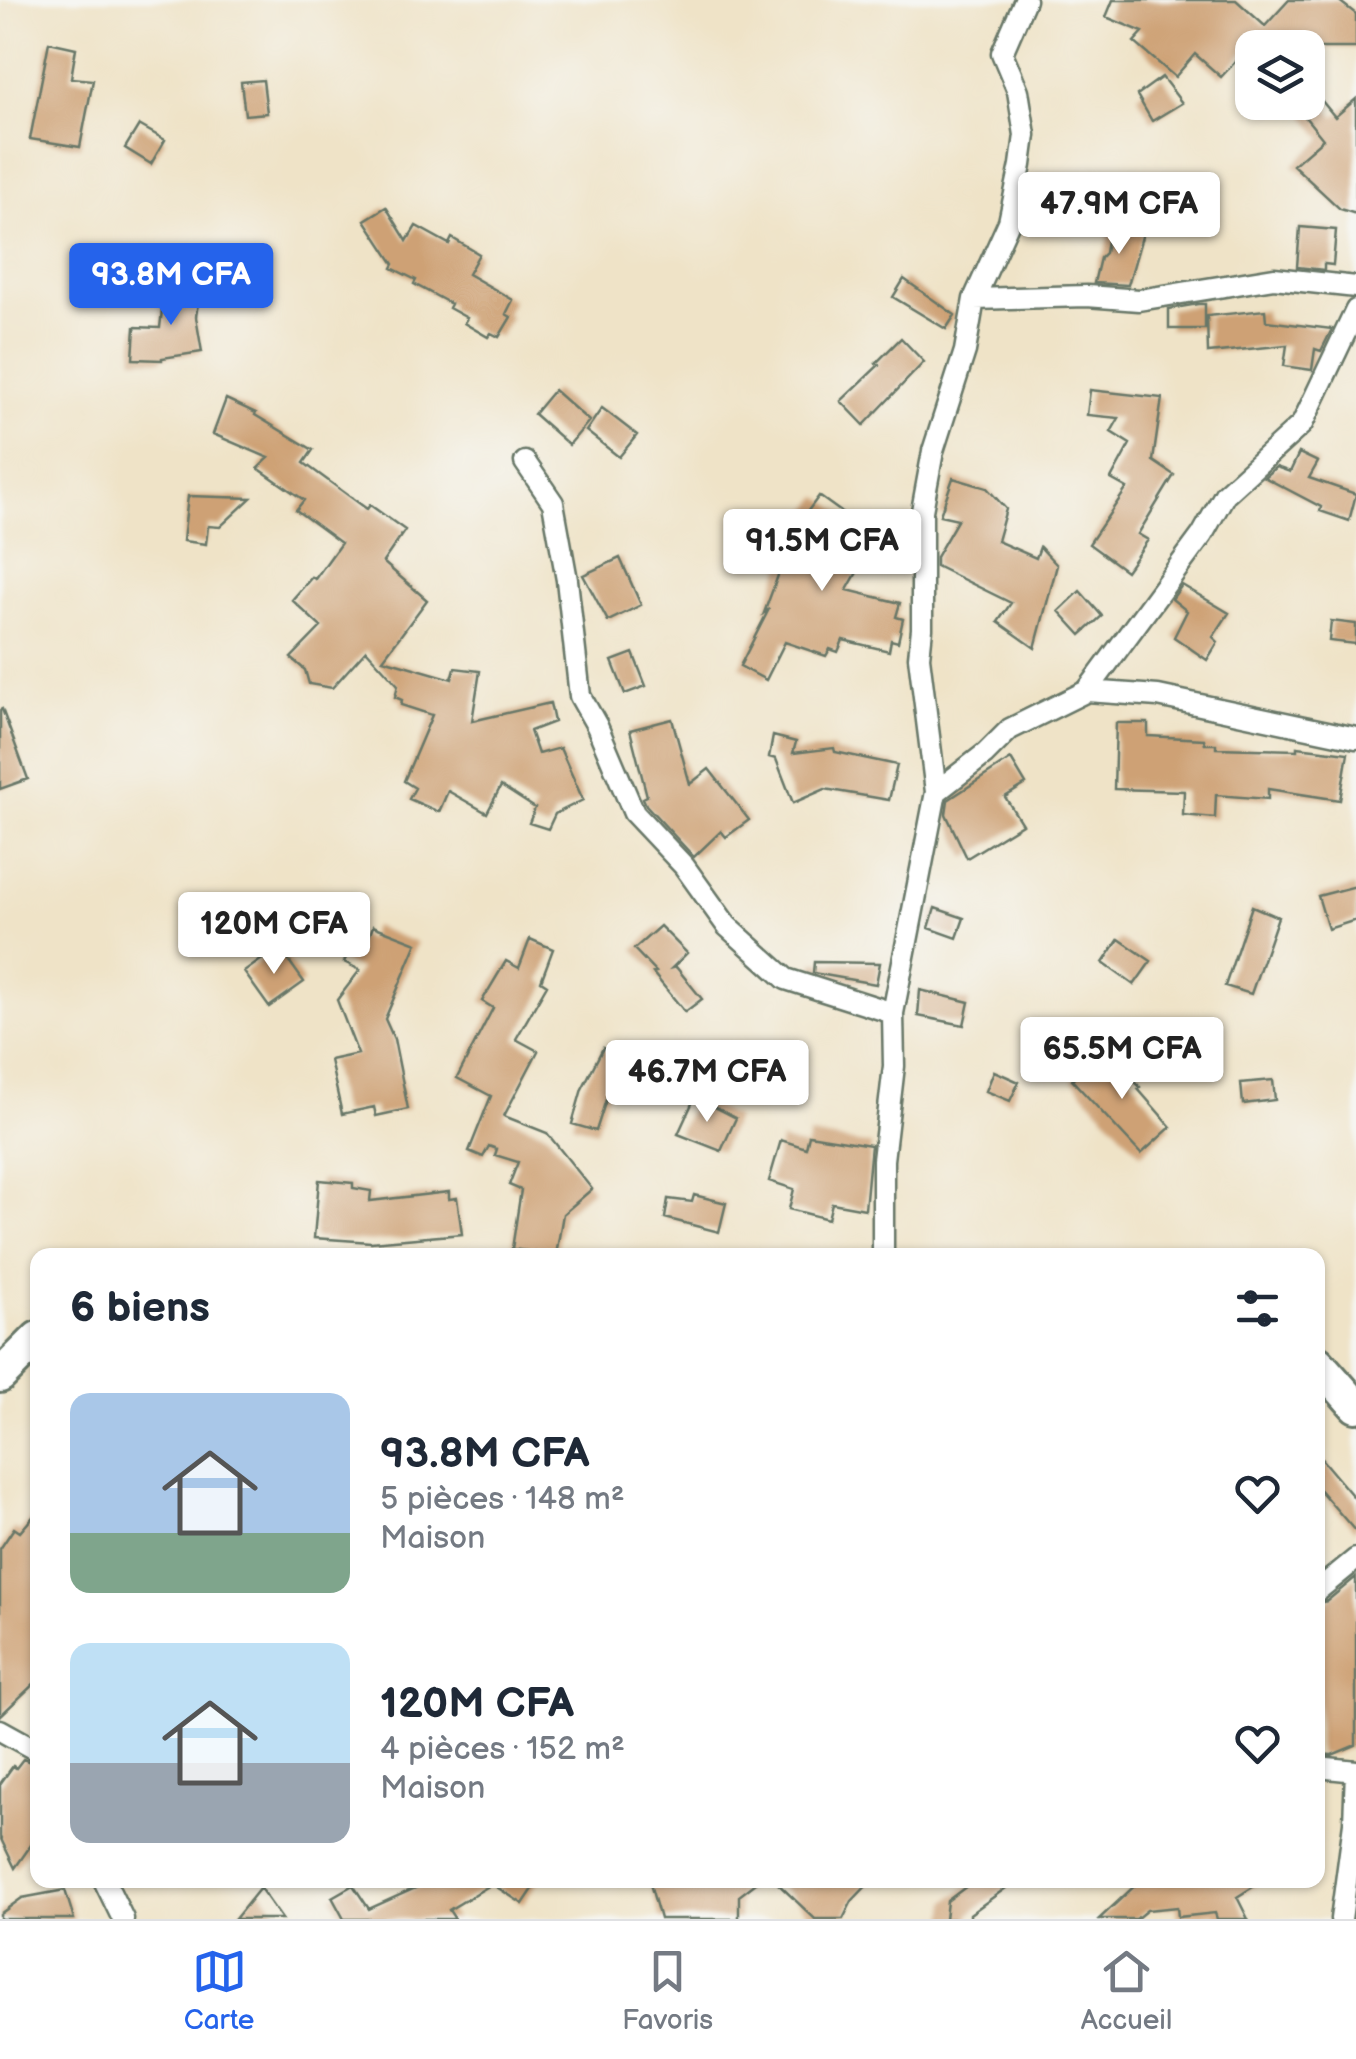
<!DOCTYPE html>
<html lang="fr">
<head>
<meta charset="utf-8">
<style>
	:root { --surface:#fff; --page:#f6f6f7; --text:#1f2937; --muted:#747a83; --line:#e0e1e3; --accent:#2563eb }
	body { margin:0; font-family:"Balsamiq Sans",sans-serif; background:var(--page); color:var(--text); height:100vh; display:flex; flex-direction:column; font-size:38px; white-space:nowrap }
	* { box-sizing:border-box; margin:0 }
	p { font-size:32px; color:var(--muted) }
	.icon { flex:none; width:55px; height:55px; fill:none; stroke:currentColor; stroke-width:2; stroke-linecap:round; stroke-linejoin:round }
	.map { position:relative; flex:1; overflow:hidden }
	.side { position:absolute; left:30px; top:1248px; width:1295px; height:640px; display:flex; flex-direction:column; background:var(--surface); border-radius:20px; box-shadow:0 2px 8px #0004 }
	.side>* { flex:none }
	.fabs { position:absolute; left:1235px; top:30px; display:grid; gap:20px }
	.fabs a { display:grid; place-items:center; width:90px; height:90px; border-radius:20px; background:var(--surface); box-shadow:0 2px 8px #0004; font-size:50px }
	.price { position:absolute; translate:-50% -85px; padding:0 22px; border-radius:10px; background:#fff; color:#222; font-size:32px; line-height:65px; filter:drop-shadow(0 2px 5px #0008) }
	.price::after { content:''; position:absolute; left:50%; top:60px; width:30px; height:22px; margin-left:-15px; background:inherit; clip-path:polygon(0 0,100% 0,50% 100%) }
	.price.selected { background:var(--accent); color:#fff }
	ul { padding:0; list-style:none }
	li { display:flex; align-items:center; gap:30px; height:250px; padding:0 40px }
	li span { display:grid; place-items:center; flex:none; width:280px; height:200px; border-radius:20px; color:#555 }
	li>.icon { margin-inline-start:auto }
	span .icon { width:120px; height:120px; fill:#fffc; stroke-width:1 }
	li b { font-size:42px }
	h2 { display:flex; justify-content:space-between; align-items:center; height:120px; padding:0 40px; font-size:42px }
	.menu { display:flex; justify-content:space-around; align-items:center; height:140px; border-top:2px solid var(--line); background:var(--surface); font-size:28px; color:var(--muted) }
	.menu a { display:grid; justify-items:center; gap:5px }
	.menu .selected { color:var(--accent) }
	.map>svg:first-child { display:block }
	.building { fill:#cea175 }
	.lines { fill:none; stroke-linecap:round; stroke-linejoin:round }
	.minor-casing { stroke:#687767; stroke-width:25 }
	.primary-casing { stroke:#687767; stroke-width:38 }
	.minor { stroke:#fff; stroke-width:20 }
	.primary { stroke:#fff; stroke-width:32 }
</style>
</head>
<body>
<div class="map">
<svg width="1356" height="1919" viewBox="0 0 1356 1919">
	<rect width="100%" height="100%" fill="#f6f6f2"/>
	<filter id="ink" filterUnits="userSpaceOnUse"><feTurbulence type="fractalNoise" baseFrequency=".01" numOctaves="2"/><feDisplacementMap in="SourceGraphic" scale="20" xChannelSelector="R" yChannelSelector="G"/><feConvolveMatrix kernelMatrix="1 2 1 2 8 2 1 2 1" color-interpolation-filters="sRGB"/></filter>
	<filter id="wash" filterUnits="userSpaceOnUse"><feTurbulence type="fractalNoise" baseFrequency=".0048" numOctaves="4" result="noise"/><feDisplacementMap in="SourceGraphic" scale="40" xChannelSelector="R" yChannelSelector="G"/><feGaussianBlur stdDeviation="2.25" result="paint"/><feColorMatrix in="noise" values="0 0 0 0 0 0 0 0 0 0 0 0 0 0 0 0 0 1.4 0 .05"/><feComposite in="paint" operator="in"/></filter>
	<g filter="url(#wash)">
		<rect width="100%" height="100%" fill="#efe3c7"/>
		<g id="blocks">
			<path class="building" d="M 1113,0 L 1236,0 L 1265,26 L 1289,0 L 1338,0 L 1356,14 L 1356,48 L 1248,48 L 1221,77 L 1195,54 L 1175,77 L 1134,42 L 1143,32 L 1106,17 Z
				M 49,42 L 76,48 L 71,78 L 93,80 L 80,147 L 30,139 Z
				M 1162,77 L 1182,103 L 1152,121 L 1137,95 Z
				M 263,80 L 267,113 L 245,115 L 241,82 Z
				M 1308,84 L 1335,117 L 1356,99 L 1356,214 L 1340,209 L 1293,165 L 1323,139 L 1293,102 L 1308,102 Z
				M 139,125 L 165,140 L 151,164 L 125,148 Z
				M 386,207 L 407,241 L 416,226 L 449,244 L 452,238 L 479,254 L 468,274 L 513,300 L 506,314 L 511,317 L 499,337 L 491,333 L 488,337 L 464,323 L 467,318 L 449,308 L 451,304 L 414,284 L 416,280 L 392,268 L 394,264 L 365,220 Z
				M 1300,227 L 1336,230 L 1333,265 L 1324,264 L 1324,270 L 1297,267 Z
				M 1109,228 L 1143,233 L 1128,285 L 1094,283 L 1100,258 L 1105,253 Z
				M 904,279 L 955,315 L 946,329 L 893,297 Z
				M 165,283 L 199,294 L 196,317 L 202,352 L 162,358 L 162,360 L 133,359 L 135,327 L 160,328 Z
				M 1198,304 L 1205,304 L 1205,329 L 1169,329 L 1169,309 Z
				M 1265,310 L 1266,321 L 1332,329 L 1321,351 L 1315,349 L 1312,370 L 1284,366 L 1287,345 L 1208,353 L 1207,316 Z
				M 901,338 L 924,362 L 864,425 L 841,401 L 879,365 L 876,363 Z
				M 554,390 L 589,421 L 569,445 L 534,414 Z
				M 1090,390 L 1162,398 L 1153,461 L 1174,475 L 1138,534 L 1148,540 L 1126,571 L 1089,544 L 1127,488 L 1111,479 L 1130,444 L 1111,432 L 1119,418 L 1087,415 Z
				M 226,399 L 256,413 L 255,415 L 313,450 L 304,463 L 367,509 L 370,505 L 405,530 L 383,562 L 427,600 L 383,659 L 452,679 L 455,668 L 480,671 L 472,721 L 550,703 L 554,722 L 530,731 L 538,754 L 560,748 L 583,800 L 555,814 L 548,829 L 529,823 L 535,808 L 501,786 L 487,813 L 448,791 L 439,812 L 409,799 L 415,788 L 404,781 L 432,715 L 401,705 L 402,700 L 395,697 L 398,685 L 366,650 L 332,688 L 309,684 L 305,670 L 291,658 L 321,627 L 292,600 L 312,577 L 315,579 L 341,543 L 296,510 L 304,500 L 258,468 L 269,458 L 213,434 Z
				M 602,408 L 637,435 L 619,457 L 586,431 Z
				M 1299,453 L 1318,462 L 1309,478 L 1356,494 L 1349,521 L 1320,511 L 1321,507 L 1264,477 L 1276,467 L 1290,472 Z
				M 953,478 L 987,488 L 1006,509 L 997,541 L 1036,558 L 1040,547 L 1057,565 L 1035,648 L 998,622 L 1011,603 L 936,566 L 936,557 L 958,519 L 940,515 Z
				M 188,496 L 251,498 L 220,527 L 208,526 L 206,544 L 183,541 Z
				M 819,496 L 855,522 L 852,527 L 875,541 L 847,590 L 900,603 L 896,617 L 903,619 L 898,642 L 891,640 L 889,651 L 843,640 L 838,652 L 830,649 L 826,656 L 785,642 L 766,680 L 740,666 L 769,609 L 764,613 L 796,527 Z
				M 620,558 L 641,605 L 608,621 L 583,575 Z
				M 1182,585 L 1229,613 L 1213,637 L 1218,642 L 1207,660 L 1174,637 L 1187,611 L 1172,599 Z
				M 1080,591 L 1102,616 L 1081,635 L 1059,611 Z
				M 1331,621 L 1356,624 L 1356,644 L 1329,641 Z
				M 633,653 L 646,686 L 625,694 L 612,661 Z
				M 2,709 L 28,779 L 0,789 L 0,710 Z
				M 672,719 L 690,784 L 709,769 L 749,820 L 726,837 L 721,831 L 694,857 L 646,805 L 643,798 L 647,796 L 630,730 Z
				M 1116,723 L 1148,723 L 1148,736 L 1204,739 L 1205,744 L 1216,744 L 1216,748 L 1297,750 L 1297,747 L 1348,753 L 1340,800 L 1268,789 L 1268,799 L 1216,795 L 1215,818 L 1183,815 L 1184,791 L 1114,789 Z
				M 773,736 L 796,742 L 793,753 L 834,748 L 835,752 L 897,765 L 889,800 L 825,789 L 793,803 L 776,759 L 769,757 Z
				M 1011,759 L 1026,784 L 1005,797 L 1022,824 L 967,858 L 946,814 L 948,800 Z
				M 1356,886 L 1356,920 L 1328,929 L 1318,896 Z
				M 1252,906 L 1278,917 L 1251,994 L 1225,986 Z
				M 935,908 L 964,918 L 957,938 L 929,928 Z
				M 373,926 L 417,943 L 385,1019 L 394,1039 L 408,1109 L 376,1116 L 374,1107 L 342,1114 L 330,1060 L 358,1054 L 337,1000 L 360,970 L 344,962 L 359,935 L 368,940 Z
				M 660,926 L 687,953 L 672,968 L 676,967 L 702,999 L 685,1012 L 653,973 L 656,972 L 634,949 Z
				M 530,939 L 553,949 L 541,981 L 547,985 L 516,1039 L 538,1051 L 504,1116 L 547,1133 L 592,1189 L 563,1214 L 556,1255 L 512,1249 L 521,1190 L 509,1185 L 518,1162 L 495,1155 L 497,1149 L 489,1146 L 483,1157 L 469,1151 L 491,1096 L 457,1078 L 493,1008 L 482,1001 L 506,961 L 519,968 Z
				M 1119,939 L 1151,961 L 1134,985 L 1103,963 Z
				M 279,947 L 304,982 L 269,1007 L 244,972 Z
				M 814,962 L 880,963 L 876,984 L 813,973 Z
				M 920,990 L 969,1002 L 964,1025 L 918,1016 Z
				M 603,1048 L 624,1059 L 610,1087 L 596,1131 L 572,1124 L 582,1089 Z
				M 1104,1050 L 1140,1087 L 1138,1089 L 1171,1127 L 1141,1154 L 1072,1080 Z
				M 994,1071 L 1019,1082 L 1010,1101 L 986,1091 Z
				M 1273,1080 L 1275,1100 L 1243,1104 L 1241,1083 Z
				M 695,1097 L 736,1118 L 721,1151 L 678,1134 Z
				M 809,1135 L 871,1145 L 865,1209 L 832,1203 L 828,1219 L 789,1209 L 794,1189 L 769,1181 L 781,1140 L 806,1148 Z
				M 319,1180 L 353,1183 L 353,1188 L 371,1191 L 370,1201 L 449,1192 L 449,1199 L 457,1198 L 462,1234 L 371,1242 L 314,1238 Z
				M 694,1195 L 726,1203 L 719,1232 L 665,1218 L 668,1199 L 692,1202 Z
				M 1318,1455 L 1356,1500 L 1356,1532 L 1318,1488 Z
				M 38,1511 L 38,1680 L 0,1716 L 0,1549 L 14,1528 L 20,1532 Z
				M 1356,1577 L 1356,1745 L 1332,1755 L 1318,1754 L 1318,1603 L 1327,1601 Z
				M 23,1759 L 38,1765 L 38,1835 L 15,1868 L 0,1837 L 0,1784 L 13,1766 L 16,1768 Z
				M 433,1880 L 539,1880 L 523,1904 L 492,1884 L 449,1910 L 455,1919 L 344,1919 L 332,1897 L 353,1885 L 369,1909 Z
				M 649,1880 L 760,1880 L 739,1896 L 739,1919 L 660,1919 Z
				M 774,1880 L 872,1880 L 852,1901 L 843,1919 L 815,1919 Z
				M 975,1880 L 1017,1880 L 970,1914 L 970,1919 L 945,1919 L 947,1901 Z
				M 1141,1880 L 1264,1880 L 1237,1897 L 1248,1919 L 1217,1919 L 1215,1913 L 1178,1917 L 1177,1907 L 1147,1910 L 1136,1919 L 1099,1919 Z
				M 260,1888 L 282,1919 L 235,1919 Z
				M 65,1890 L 74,1919 L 0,1919 L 0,1914 L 22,1898 Z"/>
		</g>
	</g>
	<g filter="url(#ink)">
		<use href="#blocks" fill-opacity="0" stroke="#687767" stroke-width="2.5"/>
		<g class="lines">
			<defs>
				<path id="minor" d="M 974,299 L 1087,296 L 1139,300 L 1274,278 L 1356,287
					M 525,462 L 553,503 L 567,580 L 580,696 L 597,726 L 634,813 L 684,866 L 727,926 L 786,979 L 893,1013
					M 1087,691 L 1158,696 L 1356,738
					M 936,792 L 985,754 L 1010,729 L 1087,691 L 1202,535 L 1225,494 L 1302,424 L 1356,310
					M 883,1255 L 883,1160 L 894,1066 L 893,1013 L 936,792 L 919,657 L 922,629 L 922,511 L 933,451 L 965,351 L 974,299 L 1009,222 L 1021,165 L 1025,135 L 1018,91 L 1002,53 L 1025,0
					M 1318,1590 L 1356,1559
					M 0,1730 L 38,1751
					M 1318,1767 L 1356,1771
					M 104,1880 L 123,1919
					M 1341,1919 L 1354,1823 L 1356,1771"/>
				<path id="primary" d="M 1318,1363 L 1356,1406
					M 0,1376 L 38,1338"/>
			</defs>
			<use href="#minor" class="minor-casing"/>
			<use href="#primary" class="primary-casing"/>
			<use href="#minor" class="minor"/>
			<use href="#primary" class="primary"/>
		</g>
	</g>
</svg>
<div class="fabs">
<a><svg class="icon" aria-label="layers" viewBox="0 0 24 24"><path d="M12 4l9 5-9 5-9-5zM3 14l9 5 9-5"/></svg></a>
</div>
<b class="price" style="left:1119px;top:257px">47.9M CFA</b>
<b class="price selected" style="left:171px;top:328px">93.8M CFA</b>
<b class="price" style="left:822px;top:594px">91.5M CFA</b>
<b class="price" style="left:274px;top:977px">120M CFA</b>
<b class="price" style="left:1122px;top:1102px">65.5M CFA</b>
<b class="price" style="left:707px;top:1125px">46.7M CFA</b>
<section class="side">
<h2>6 biens<svg class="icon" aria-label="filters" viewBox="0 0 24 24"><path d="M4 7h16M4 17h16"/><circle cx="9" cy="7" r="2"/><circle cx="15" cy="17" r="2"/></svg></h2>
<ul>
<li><span style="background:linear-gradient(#a9c7e8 70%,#7fa58c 0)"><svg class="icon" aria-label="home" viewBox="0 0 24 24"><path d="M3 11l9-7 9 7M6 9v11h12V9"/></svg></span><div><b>93.8M CFA</b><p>5 pièces · 148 m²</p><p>Maison</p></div><svg class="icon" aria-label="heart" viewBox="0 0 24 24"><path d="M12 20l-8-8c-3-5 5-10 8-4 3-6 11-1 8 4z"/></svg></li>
<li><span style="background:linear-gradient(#bfe0f5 60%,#9aa5b1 0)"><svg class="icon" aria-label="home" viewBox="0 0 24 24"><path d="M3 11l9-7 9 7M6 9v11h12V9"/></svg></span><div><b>120M CFA</b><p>4 pièces · 152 m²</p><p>Maison</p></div><svg class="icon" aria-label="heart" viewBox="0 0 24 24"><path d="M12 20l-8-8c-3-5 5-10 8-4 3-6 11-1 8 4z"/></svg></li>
</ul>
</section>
</div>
<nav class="menu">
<a class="selected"><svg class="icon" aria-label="map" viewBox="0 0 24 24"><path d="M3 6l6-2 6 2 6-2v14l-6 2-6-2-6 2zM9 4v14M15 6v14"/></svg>Carte</a>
<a><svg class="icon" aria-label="saved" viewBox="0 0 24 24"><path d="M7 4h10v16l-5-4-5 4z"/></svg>Favoris</a>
<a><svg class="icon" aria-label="home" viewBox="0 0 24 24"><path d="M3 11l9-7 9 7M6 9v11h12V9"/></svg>Accueil</a>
</nav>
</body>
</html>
